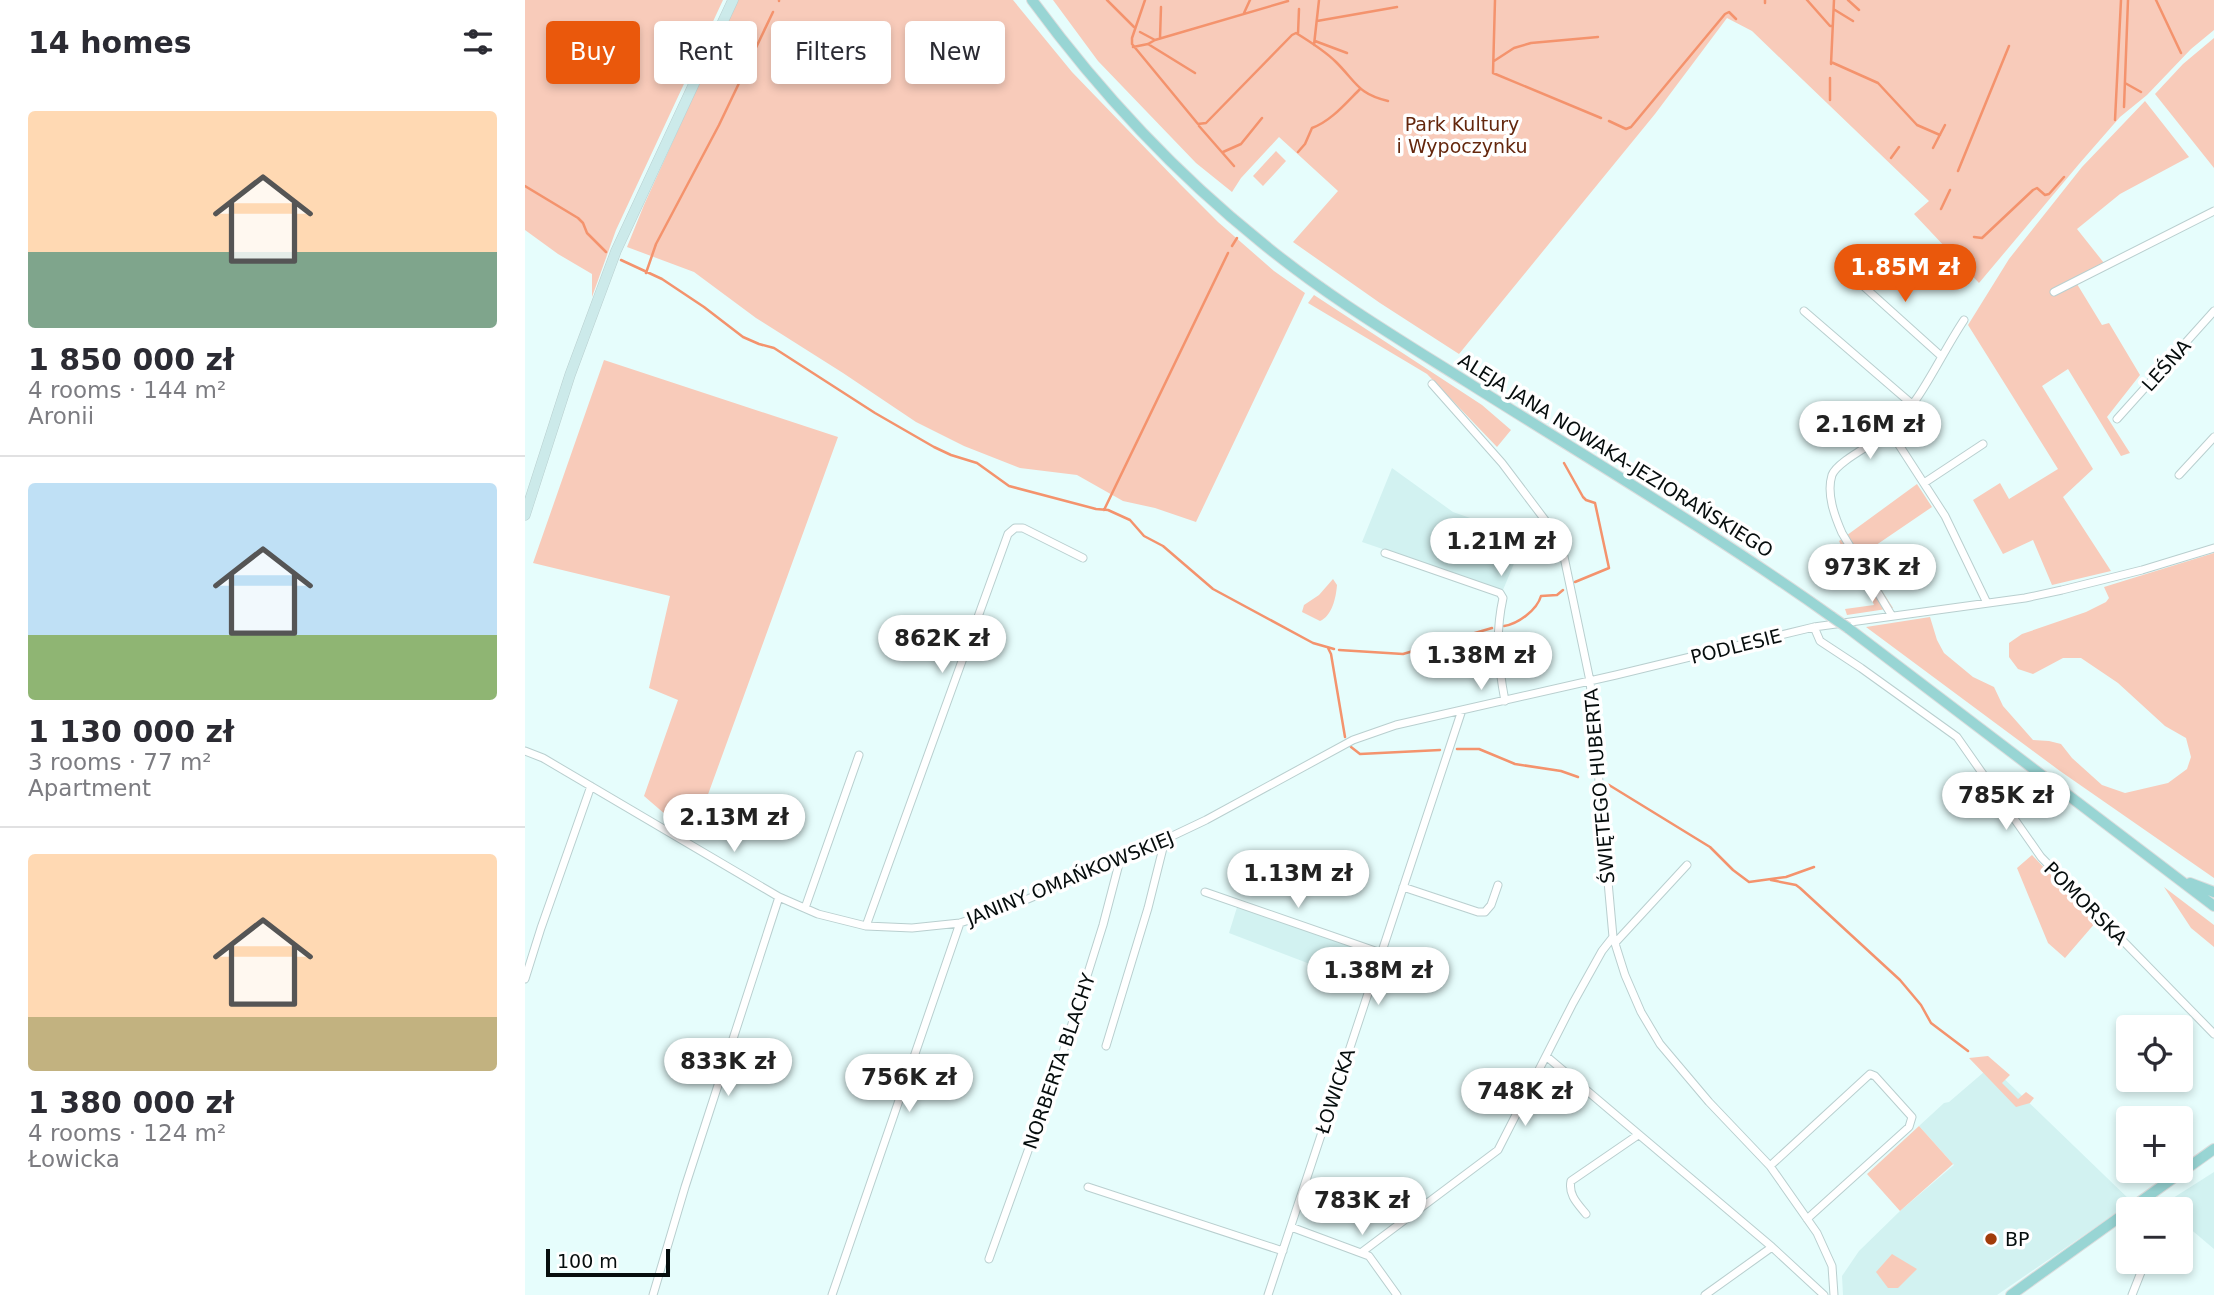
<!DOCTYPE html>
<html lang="en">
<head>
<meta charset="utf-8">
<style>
	:root { --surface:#fff; --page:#f2f2f3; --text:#2b2b33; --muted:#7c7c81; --line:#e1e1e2; --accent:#ea580c }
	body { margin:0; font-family:"DejaVu Sans",sans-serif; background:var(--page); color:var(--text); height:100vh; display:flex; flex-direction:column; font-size:26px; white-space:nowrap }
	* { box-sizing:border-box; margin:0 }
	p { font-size:23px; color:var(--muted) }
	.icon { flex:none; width:38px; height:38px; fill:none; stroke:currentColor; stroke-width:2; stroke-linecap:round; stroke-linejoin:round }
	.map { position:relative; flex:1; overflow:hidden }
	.sheet { display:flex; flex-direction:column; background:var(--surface); width:525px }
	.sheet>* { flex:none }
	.hud { position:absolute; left:21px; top:21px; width:665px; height:63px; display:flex; gap:14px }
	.tools { position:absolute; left:1591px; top:1015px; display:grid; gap:14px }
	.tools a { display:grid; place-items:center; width:77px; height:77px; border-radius:7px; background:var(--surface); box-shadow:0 4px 10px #0003; font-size:35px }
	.scale { position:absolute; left:21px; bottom:18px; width:124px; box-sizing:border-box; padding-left:7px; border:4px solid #060d0d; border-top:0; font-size:19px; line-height:24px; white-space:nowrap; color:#060d0d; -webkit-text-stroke:5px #fff; paint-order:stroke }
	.price { position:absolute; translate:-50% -60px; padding:0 16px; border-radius:24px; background:#fff; color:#222; font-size:23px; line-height:46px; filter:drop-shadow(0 2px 4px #0008) }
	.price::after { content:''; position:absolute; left:50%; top:42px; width:21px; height:16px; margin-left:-10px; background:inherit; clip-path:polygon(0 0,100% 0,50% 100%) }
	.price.active { background:var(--accent); color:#fff }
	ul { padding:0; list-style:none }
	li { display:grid; align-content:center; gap:14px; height:371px; padding:0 28px }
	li+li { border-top:2px solid var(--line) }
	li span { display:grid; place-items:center; height:217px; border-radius:7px; color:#555 }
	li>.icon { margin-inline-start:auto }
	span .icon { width:126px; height:126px; fill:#fffc; stroke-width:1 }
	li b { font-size:30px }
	h2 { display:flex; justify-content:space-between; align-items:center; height:84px; padding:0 28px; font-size:30px }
	.pill { padding:0 24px; border-radius:7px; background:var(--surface); box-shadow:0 4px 10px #0003; font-size:24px; line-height:63px }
	.pill.active { background:var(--accent); color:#fff }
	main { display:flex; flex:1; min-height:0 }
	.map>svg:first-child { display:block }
	.built { fill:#d2f2f1 }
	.green { fill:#f8cbba }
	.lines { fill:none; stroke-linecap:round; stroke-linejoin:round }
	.stream { stroke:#f4936d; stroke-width:2.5 }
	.street-casing { stroke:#b9cfcf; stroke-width:9 }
	.secondary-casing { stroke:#b9cfcf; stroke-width:11 }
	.primary-casing { stroke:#dcdddd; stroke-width:12 }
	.street { stroke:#fff; stroke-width:7 }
	.secondary { stroke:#cceaea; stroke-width:10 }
	.primary { stroke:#98d5d4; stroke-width:10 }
	.primary-bridge-casing { stroke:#dcdddd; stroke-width:12; stroke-linecap:butt }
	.primary-bridge { stroke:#98d5d4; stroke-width:10 }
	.poi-dot { fill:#a13c0a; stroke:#fff; stroke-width:2.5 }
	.labels { text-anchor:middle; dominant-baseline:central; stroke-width:7; stroke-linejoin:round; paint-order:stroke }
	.park-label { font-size:19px; fill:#64270d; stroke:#fff }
	.street-label { font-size:19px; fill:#060d0d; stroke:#fff }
	.poi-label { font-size:19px; fill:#060d0d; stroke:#fff; text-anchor:start }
</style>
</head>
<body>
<main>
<section class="sheet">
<h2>14 homes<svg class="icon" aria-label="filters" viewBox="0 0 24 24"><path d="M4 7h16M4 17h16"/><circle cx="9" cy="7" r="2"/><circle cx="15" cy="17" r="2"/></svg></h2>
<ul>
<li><span style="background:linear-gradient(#ffd9b3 65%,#7fa58c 0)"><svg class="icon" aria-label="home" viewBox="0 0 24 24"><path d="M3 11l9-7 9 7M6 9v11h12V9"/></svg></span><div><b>1 850 000 zł</b><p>4 rooms · 144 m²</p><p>Aronii</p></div></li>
<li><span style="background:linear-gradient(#bfe0f5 70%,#8fb573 0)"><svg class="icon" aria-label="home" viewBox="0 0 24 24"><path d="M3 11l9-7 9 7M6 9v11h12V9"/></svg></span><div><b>1 130 000 zł</b><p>3 rooms · 77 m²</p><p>Apartment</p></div></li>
<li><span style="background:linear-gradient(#ffd9b3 75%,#c2b280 0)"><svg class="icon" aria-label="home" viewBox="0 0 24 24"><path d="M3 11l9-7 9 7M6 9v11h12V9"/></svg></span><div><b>1 380 000 zł</b><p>4 rooms · 124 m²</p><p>Łowicka</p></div></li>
</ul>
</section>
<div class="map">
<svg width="1689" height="1295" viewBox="0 0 1689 1295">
	<rect width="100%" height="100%" fill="#e6fdfc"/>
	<path class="built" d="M 867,468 L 928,512 L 1000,537 L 978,590 L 837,542 Z
		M 713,904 L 850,954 L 840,985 L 704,933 Z
		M 1466,1066 L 1607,1202 L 1472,1295 L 1318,1295 L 1317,1276 L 1334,1251 L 1375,1211 L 1429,1165 L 1394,1126 L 1419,1103 L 1424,1102 Z
		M 1689,1172 L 1689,1249 L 1656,1221 L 1656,1209 L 1642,1209 L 1637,1205 Z"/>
	<path class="green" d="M 0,0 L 198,0 L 91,230 L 67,297 L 67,274 L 33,254 L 0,230 Z
		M 212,0 L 488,0 L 547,72 L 655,184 L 693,222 L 749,271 L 780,293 L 671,522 L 630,508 L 598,501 L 552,475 L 495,468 L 439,446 L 391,422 L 318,373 L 231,318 L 169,272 L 102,247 L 119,205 Z
		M 528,0 L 1689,0 L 1689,30 L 1666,49 L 1622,95 L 1595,117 L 1554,164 L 1454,283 L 1389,214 L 1404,201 L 1227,31 L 1202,18 L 1130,114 L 934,354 L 855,303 L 768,242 L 813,191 L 754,137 L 716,178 L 707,192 L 671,163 L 573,61 Z
		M 1689,38 L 1689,168 L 1630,94 L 1658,64 Z
		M 1620,101 L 1664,157 L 1595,194 L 1552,229 L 1579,263 L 1552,284 L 1577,325 L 1584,323 L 1615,375 L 1582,417 L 1605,453 L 1596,456 L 1543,369 L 1517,386 L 1568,469 L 1538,497 L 1586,571 L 1527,585 L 1508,540 L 1478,554 L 1448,500 L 1475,483 L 1484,499 L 1533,469 L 1443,325 L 1484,259 L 1557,167 Z
		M 751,151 L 761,161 L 738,186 L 728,176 Z
		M 789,295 L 957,405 L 986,430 L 972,447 L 902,374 L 783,303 Z
		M 79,360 L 313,437 L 173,822 L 170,840 L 119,796 L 153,700 L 124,688 L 145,596 L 8,563 Z
		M 1392,484 L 1407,507 L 1335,556 L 1368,608 L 1322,615 L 1320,609 L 1349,605 L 1343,591 L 1334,581 L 1314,541 Z
		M 1689,553 L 1689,878 L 1535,771 L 1341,627 L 1405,617 L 1412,640 L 1419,653 L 1448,677 L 1469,687 L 1478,706 L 1508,740 L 1524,741 L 1536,744 L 1547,758 L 1577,785 L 1600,793 L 1643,783 L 1662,769 L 1666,757 L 1661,738 L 1640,726 L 1593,683 L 1556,658 L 1538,658 L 1508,674 L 1493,669 L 1484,657 L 1484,643 L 1497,634 L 1561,612 L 1581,602 L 1584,598 L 1579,587 Z
		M 808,579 L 812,585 C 811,598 807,616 795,621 L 777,612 L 779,605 L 794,595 Z
		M 1507,855 L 1571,922 L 1540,958 L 1523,943 L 1492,868 Z
		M 1639,887 L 1689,925 L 1689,947 L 1666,928 Z
		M 1463,1056 L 1485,1075 L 1477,1083 L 1493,1099 L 1501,1092 L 1509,1098 L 1505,1103 L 1491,1107 L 1444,1058 Z
		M 1394,1126 L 1428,1164 L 1375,1211 L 1342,1174 Z
		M 1367,1254 L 1392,1269 L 1373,1288 L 1363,1288 L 1351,1272 Z"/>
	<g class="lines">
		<path class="stream" d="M 582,0 L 609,27
			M 620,0 L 607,38 L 607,44 L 673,124 L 681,123 L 767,35 L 771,33 C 784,41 800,51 811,62 C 832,83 833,94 863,101
			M 970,0 L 968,73 L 1076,118
			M 1282,0 L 1305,26 L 1307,26
			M 1323,0 L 1334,10
			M 1631,0 L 1656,53
			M 254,1 L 254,0
			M 1240,3 L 1240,0
			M 1310,10 L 1328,21
			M 719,13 L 725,0
			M 792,21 L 872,7
			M 615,32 L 630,40
			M 773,34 L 774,9
			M 635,38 L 636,7
			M 790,41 L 822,53
			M 623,44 L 670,73
			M 789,45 L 794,0
			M 608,47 L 623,44 L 630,40 L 763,1
			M 969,61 L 989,48 L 1006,43 L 1073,37
			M 1306,62 L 1353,83 L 1392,125 L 1415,135
			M 1306,64 L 1309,0
			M 1600,83 L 1616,92
			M 1305,100 L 1305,78
			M 1599,107 L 1603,0
			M 1590,120 L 1596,0
			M 1084,121 L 1101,129 L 1106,127 L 1200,14 L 1204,12 L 1211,19
			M 674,126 L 709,166
			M 1408,148 L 1420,125
			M 698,152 L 716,144 L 737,118
			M 773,152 L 780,144 L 787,128 C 806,121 820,104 835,89
			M 1366,158 L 1374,147
			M 1433,171 L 1484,46
			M 0,186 L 53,218 L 58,223 L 62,233 L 81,252
			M 1416,209 L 1425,190
			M 1449,237 L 1457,238 L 1508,190 L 1512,188 L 1520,195 L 1524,194 L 1539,177
			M 707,246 L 712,238
			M 96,260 L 137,279 L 179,307 L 218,337 L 234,344 L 249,348 L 350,413 L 409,447 L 426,455 L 452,463 L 484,486 L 571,509 L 583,510 L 605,520 L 619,536 L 638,546 L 688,589 L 788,643 L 809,649
			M 121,273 L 131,244 L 194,125 L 248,12
			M 1039,463 L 1058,497 L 1061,500 L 1070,503 L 1084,568 L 1050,582
			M 579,510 L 703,253
			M 979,626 C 993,624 1012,610 1016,596 L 1032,595 L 1038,590
			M 803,648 L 806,654 L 820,737
			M 814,650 L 878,654 L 967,628
			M 826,747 L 835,754 L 915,750
			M 932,749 L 954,749 L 990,764 L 1036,771 L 1053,777
			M 1079,784 L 1084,785 L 1185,847 L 1208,870 L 1224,882 L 1261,877 L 1289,867
			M 1246,880 L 1271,885 L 1275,888 L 1375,980 L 1396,1005 L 1406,1023 L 1443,1051"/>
		<defs>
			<path id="street" d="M 1325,274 L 1416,356
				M 1529,292 L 1689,211
				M 1279,311 L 1388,405
				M 907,384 L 977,463 L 1020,520 L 1038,552 L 1065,681 L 1088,937 L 1100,975 L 1116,1012 L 1135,1044 L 1184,1102 L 1245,1166 L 1292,1233 L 1307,1266 L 1309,1295
				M 1592,419 L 1689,311
				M 1365,431 L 1420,516 L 1462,603
				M 1654,475 L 1689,437
				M 1399,483 L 1458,444
				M 860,553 L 975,593 L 978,598 C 970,635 973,664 980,701
				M 1367,616 L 1317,533 C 1310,517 1301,494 1307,475 C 1313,460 1354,442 1367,429 C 1398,398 1415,356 1439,320
				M 1289,627 L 1295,641 L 1336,668 L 1432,737 L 1516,857 L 1689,1034
				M 0,751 L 18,758 L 254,897 L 293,914 L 341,926 L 387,928 L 435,923 L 491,904 L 620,849 L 681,820 L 828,740 L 871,725 L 1091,675 L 1289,627 L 1500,598 L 1537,590 L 1617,570 L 1689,548
				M 878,887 L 953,912 L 960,912 L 966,905 L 973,885
				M 680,892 L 856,953
				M 280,908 L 334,755
				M 341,926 L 483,534 L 490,528 L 498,528 L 558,558
				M 1090,943 L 1162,865
				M 0,979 L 16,928 L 66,786
				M 581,1046 L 623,908 L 640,840
				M 1021,1056 L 1247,1247 L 1299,1295
				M 1245,1166 L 1345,1074 L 1350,1076 L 1387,1117 L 1384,1127 L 1282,1219
				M 563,1187 L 758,1251
				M 1061,1214 C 1053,1204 1043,1195 1046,1181 L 1113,1135
				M 1598,1214 L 1603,1224
				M 766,1227 L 844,1256 L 872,1295
				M 837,1252 L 973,1150 L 1048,1003 L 1077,951 L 1088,937
				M 464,1259 L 535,1062 L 578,925 L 595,860
				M 128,1295 L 160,1187 L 254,897
				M 307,1295 L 435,923
				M 743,1295 L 937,710
				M 1180,1295 L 1247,1247
				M 1607,1295 L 1620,1262"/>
			<path id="secondary" d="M 0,515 L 45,375 L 91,251 L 208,0"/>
			<path id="primary" d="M 507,0 C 573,90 649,172 736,242 C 800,295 872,338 942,382 C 1064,459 1189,533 1307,617
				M 1323,628 L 1689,906
				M 1665,883 L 1689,892
				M 1605,1209 L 1689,1149
				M 1486,1295 L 1603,1211"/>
		</defs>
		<use href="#street" class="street-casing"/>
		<use href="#secondary" class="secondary-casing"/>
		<use href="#primary" class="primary-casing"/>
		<use href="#street" class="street"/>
		<use href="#secondary" class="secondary"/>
		<use href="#primary" class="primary"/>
		<defs>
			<path id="primary-bridge" d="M 1307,617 L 1323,628"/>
		</defs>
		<use href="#primary-bridge" class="primary-bridge-casing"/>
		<use href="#primary-bridge" class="primary-bridge"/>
	</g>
	<circle class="poi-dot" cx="1466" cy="1239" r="7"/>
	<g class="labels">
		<g class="park-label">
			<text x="937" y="124">Park Kultury<tspan x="937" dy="22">i Wypoczynku</tspan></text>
		</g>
		<g class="street-label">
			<text transform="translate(1641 365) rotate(-48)">LEŚNA</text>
			<text transform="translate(1091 455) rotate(32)">ALEJA JANA NOWAKA-JEZIORAŃSKIEGO</text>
			<text transform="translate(1211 646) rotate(-14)">PODLESIE</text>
			<text transform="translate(1074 786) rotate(-95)">ŚWIĘTEGO HUBERTA</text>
			<text transform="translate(545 878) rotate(-22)">JANINY OMAŃKOWSKIEJ</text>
			<text transform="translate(1561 903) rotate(45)">POMORSKA</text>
			<text transform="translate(534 1061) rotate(-71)">NORBERTA BLACHY</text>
			<text transform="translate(810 1091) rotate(-72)">ŁOWICKA</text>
		</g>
		<g class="poi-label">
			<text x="1480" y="1239">BP</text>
		</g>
	</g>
</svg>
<div class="tools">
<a><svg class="icon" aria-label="locate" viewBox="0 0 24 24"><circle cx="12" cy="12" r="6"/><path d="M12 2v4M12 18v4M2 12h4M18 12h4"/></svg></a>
<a>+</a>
<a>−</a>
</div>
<div class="scale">100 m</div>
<b class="price active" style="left:1380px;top:304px">1.85M zł</b>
<b class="price" style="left:1345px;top:461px">2.16M zł</b>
<b class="price" style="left:976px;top:578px">1.21M zł</b>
<b class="price" style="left:1347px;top:604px">973K zł</b>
<b class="price" style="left:417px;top:675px">862K zł</b>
<b class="price" style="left:956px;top:692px">1.38M zł</b>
<b class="price" style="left:1481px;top:832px">785K zł</b>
<b class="price" style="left:209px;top:854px">2.13M zł</b>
<b class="price" style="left:773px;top:910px">1.13M zł</b>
<b class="price" style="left:853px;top:1007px">1.38M zł</b>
<b class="price" style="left:203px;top:1098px">833K zł</b>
<b class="price" style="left:384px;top:1114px">756K zł</b>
<b class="price" style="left:1000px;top:1128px">748K zł</b>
<b class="price" style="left:837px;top:1237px">783K zł</b>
<div class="hud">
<a class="pill active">Buy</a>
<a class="pill">Rent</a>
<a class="pill">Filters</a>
<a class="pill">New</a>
</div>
</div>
</main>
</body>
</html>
